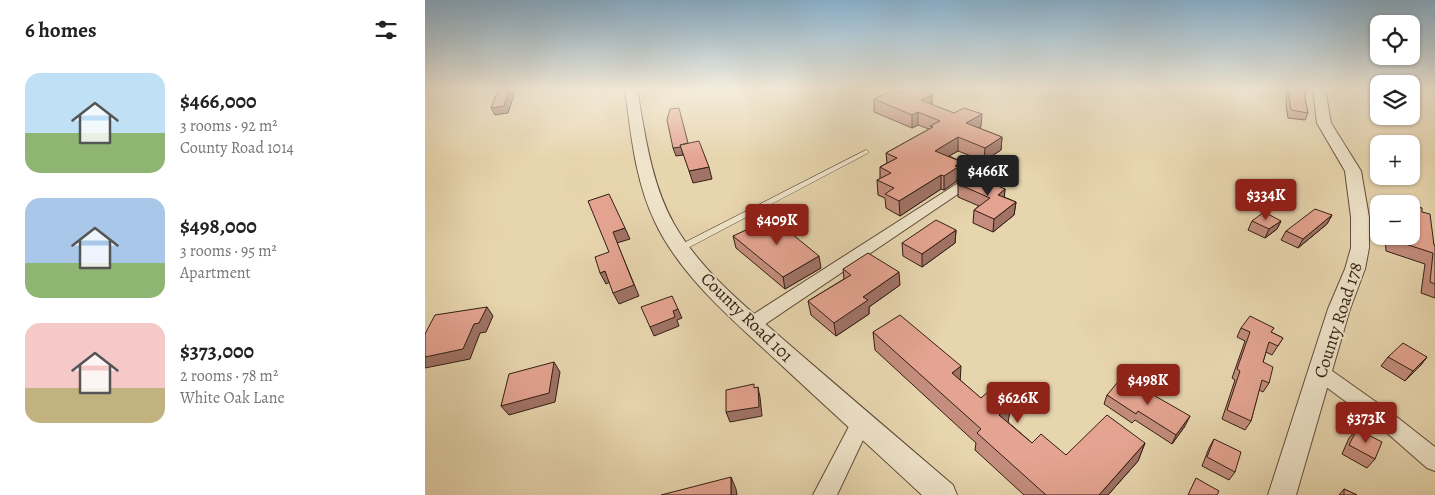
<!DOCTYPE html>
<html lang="en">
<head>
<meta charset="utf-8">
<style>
	:root { --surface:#fff; --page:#f6f6f6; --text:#222; --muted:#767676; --accent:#8f2418 }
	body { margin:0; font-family:Alegreya,serif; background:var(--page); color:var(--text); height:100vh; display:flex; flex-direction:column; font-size:19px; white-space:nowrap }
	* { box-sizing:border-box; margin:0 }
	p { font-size:16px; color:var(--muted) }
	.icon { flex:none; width:28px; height:28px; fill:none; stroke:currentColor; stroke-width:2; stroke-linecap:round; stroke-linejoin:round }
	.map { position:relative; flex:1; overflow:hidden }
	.sheet { display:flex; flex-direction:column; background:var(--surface); width:425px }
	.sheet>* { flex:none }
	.tools { position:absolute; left:945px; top:15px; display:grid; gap:10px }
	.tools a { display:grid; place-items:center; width:50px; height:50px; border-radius:10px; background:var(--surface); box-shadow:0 1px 4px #0004; font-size:25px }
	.price { position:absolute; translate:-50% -42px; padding:0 11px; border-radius:5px; background:var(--accent); color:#fff; font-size:16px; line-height:32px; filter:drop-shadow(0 1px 2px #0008) }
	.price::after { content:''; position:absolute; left:50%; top:30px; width:15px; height:11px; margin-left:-8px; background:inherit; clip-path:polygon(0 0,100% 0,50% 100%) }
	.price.current { background:#222; color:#fff }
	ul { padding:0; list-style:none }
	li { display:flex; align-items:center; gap:15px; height:125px; padding:0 25px }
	li span { display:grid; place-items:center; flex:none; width:140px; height:100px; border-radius:15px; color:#555 }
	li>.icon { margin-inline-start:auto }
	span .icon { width:60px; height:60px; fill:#fffc; stroke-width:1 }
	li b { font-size:21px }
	h2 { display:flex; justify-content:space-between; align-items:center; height:60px; padding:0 25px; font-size:21px }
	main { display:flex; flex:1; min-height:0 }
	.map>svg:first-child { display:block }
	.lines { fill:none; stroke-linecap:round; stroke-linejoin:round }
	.service-casing { stroke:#604c3a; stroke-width:1 }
	.minor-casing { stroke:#604c3a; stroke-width:2 }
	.tertiary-casing { stroke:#604c3a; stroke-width:2 }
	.service { fill:#efe4ca; fill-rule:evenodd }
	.minor { fill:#efe4ca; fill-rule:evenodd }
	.tertiary { fill:#efe4ca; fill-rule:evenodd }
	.wall { fill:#c48d7d; stroke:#331e13 }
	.shaded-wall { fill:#a07366; stroke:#331e13 }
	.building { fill:#e4a491; stroke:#331e13 }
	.labels { text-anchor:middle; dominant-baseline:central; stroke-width:4; stroke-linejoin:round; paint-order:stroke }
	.street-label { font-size:18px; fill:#331e13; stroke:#efe4ca }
</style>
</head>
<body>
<main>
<section class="sheet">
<h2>6 homes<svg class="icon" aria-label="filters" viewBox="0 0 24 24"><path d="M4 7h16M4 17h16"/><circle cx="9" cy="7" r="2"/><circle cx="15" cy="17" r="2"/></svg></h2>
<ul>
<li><span style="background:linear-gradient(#bfe0f5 60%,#8fb573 0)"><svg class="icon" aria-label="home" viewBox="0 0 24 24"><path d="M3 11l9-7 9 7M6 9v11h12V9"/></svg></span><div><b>$466,000</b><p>3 rooms · 92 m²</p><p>County Road 1014</p></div></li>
<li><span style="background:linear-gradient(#a9c7e8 65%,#8fb573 0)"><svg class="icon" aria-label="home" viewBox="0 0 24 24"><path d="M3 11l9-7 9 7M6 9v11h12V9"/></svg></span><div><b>$498,000</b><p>3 rooms · 95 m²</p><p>Apartment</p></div></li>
<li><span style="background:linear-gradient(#f6c9c9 65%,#c2b280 0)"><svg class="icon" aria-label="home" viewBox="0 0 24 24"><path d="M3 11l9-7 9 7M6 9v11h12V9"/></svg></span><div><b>$373,000</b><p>2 rooms · 78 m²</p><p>White Oak Lane</p></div></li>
</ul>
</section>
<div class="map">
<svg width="1010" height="495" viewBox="0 0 1010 495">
	<rect width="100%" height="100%" fill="#e7d5ae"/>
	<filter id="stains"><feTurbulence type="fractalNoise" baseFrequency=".004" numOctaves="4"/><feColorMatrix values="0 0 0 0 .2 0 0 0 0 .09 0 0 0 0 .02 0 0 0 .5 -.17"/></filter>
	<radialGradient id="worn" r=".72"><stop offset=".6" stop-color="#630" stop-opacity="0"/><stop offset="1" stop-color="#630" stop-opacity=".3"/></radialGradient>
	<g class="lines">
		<defs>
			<path id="service" d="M 441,150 L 443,151 L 443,153 L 259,250 L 256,250 L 252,248 L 253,246 Z"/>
			<path id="minor" d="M 566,162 L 570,163 L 572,166 L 570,169 L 333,329 L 327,330 L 321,329 L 318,324 L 321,319 Z
				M 896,365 L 903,368 L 968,414 L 1010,447 L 1010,471 L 1002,468 L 954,426 L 889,378 L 886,373 L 889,368 Z
				M 436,414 L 443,417 L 446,423 L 412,495 L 388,495 L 429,417 Z"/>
			<path id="tertiary" d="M 200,89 L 212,89 C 220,134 226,183 249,224 C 277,273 325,310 367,347 C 420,393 474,439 528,485 L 532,495 L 497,495 C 449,450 400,406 352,361 C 308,320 256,277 230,222 C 210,180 206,134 200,89 Z
				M 888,89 L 900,89 L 906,123 L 936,171 L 944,217 L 944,248 L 940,269 L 925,309 L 871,495 L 843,495 L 903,309 L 920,269 L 926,248 L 926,217 L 920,171 L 892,123 Z"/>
		</defs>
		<use href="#service" class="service-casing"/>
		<use href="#minor" class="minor-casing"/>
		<use href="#tertiary" class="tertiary-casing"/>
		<use href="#service" class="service"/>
		<use href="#minor" class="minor"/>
		<use href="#tertiary" class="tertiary"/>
	</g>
	<path class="wall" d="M 862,89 L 880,89 L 880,99 L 883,113 L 880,120 L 863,118 L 861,105 Z
		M 477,93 L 507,95 L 507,105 L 556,127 L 554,128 L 577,137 L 576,150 L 559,161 L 533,151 L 524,156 L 537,162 L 537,176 L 532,179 L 532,181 L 519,190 L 516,189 L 475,216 L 461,208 L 460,198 L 453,195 L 452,180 L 455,179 L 455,167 L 462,163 L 461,153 L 504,129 L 493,125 L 487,128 L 449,112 L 449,99 Z
		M 533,184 L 580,189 L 579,197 L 591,202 L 589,215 L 568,232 L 548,223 L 549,210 L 554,206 L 533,197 Z
		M 954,208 L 954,221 L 953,221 L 953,209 Z
		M 997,212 L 1009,245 L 1010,246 L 1010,298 L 996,293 L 1000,264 L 961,251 L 960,236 L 986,236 Z
		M 907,215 L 902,224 L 873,248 L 856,240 L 861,231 Z
		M 827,221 L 856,221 L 852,229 L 840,238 L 823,230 Z
		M 531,230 L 530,243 L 497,267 L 478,256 L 477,243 Z
		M 365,233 L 396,268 L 360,289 L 311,248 L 308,236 Z
		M 418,269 L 475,285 L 444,307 L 444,314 L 411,336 L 386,315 L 383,301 L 419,279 Z
		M 816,328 L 849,328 L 846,332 L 858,338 L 847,355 L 841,352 L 838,362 L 844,383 L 838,392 L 834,390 L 826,421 L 820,430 L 797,419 L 810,380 L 807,378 L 820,341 L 812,337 Z
		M 448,332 L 535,380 L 607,443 L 641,455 L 720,443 L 713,461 L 683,495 L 599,495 L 550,450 L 551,443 L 450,350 Z
		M 963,357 L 1002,357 L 995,366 L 980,381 L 956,366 Z
		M 682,395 L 760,426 L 747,444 L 710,420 L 707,423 L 679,404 Z
		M 932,429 L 950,459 L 942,468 L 917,454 L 924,438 Z
		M 789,439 L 810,472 L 804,480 L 777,466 L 784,448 Z
		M 919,489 L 932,495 L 914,495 Z"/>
	<path class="shaded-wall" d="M 85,89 L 89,95 L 83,113 L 70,115 L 66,108 Z
		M 507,95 L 507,107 L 496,100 Z
		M 493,112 L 493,125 L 487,128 L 487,115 Z
		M 557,114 L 556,127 L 540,136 L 541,123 Z
		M 533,137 L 533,151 L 510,164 L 510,151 Z
		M 577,137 L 576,150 L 559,161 L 560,148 Z
		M 256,147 L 258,155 L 251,156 L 248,148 Z
		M 537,162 L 537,176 L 532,179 L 532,181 L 519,190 L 519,176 L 530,166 Z
		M 284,167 L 287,179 L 268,183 L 264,171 Z
		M 516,175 L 516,189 L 475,216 L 474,201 Z
		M 580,189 L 579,202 L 573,195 Z
		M 591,202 L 589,215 L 568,232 L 569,219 Z
		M 907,215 L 902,224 L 873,248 L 878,239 Z
		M 856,221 L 852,229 L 840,238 L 844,229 Z
		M 200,228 L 205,239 L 192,243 L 214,296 L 194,304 L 188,293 L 188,232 Z
		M 531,230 L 530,243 L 497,267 L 497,254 Z
		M 394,256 L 396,268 L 360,289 L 358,277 Z
		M 180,271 L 185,282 L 181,284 L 175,273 Z
		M 474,272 L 475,285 L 444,307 L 444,314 L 411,336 L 409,323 L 438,297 Z
		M 62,307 L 68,316 L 61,332 L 55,333 L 45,359 L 0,368 L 0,357 Z
		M 253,309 L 257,318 L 252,320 L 254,326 L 229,336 L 225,327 L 248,311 Z
		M 1002,357 L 995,366 L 980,381 L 988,371 Z
		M 129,362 L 135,372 L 130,402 L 84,415 L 76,406 Z
		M 536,366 L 535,384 L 527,373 Z
		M 333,387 L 335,397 L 337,416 L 305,422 L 301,412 Z
		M 586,405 L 583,423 L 574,415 Z
		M 765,416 L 760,426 L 747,444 L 751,435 Z
		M 720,443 L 713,461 L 683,495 L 674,495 Z
		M 306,477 L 311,489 L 312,495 L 306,495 Z"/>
	<path class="building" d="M 85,89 L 79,106 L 66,108 L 73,90 Z
		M 486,89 L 490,89 L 507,95 L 496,100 L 529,113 L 539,108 L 557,114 L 541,123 L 577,137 L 560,148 L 533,137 L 510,151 L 537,162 L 530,166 L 533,167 L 519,176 L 516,175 L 474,201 L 460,194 L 469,188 L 452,180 L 466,173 L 455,167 L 472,158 L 461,153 L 508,127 L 505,126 L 515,121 L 493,112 L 487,115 L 449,99 L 469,90 L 477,93 Z
		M 864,89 L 880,89 L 880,99 L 883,113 L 866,110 L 864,98 Z
		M 254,108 L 263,143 L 255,145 L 256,147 L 248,148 L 242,120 L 245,109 Z
		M 274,141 L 284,167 L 264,171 L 255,145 Z
		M 547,175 L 580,189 L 573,195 L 591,202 L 569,219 L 549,210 L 565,198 L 533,184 Z
		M 184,194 L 200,228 L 188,232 L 209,285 L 188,293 L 180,271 L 175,273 L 170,257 L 184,252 L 163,201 Z
		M 959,199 L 980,204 L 960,204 Z
		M 986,205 L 997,208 L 997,212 L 1005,214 L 1009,245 L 1010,246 L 1010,284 L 1005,282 L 1008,253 L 968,240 L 968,236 L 986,236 Z
		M 890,209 L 907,215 L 878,239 L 861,231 Z
		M 839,212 L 856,221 L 844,229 L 827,221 Z
		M 349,217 L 365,229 L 362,230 L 394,256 L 358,277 L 308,236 Z
		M 511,220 L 531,230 L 497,254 L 477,243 Z
		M 443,253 L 474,272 L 438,297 L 443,300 L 409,323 L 383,301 L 426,275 L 418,269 Z
		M 247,296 L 253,309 L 248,311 L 250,317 L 225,327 L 216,307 Z
		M 62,307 L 54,323 L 49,324 L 38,349 L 0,357 L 0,334 L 10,315 Z
		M 475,315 L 536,366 L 527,373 L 556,398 L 566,389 L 586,405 L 574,415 L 607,443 L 616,434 L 641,455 L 682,415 L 720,443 L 674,495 L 621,495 L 552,433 L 556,429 L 448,332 Z
		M 825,316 L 849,328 L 846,332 L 858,338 L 853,346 L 844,342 L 838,362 L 848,367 L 844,383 L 837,380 L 826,421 L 802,410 L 815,371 L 812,369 L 825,332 L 816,328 Z
		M 978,343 L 1002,357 L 988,371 L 963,357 Z
		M 129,362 L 124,393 L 76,406 L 84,374 Z
		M 697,377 L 765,416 L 751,435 L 713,411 L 711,414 L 682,395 Z
		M 329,384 L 329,388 L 333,387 L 334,407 L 301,412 L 301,390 Z
		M 932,429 L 957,442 L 950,459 L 924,445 Z
		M 789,439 L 816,452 L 810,472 L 782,457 Z
		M 306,477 L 306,495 L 236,495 Z
		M 771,478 L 794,491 L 792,495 L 763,495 Z
		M 919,489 L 932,495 L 919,495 Z"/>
	<linearGradient id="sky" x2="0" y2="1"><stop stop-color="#89b5d4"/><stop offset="0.56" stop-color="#f4ecdb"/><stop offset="1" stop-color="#f4ecdb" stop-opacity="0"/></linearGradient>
	<rect width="1010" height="158" fill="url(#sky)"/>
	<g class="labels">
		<g class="street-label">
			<text transform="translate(322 317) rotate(44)">County Road 101</text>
			<text transform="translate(913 320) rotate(-72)">County Road 178</text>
		</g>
	</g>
	<rect width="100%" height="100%" filter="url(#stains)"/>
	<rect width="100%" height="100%" fill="url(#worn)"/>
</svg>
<div class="tools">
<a><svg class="icon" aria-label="locate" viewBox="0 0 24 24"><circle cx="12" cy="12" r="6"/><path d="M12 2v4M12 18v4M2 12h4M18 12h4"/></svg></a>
<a><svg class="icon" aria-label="layers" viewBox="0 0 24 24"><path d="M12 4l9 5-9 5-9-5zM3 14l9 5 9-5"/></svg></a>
<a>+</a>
<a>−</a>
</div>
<b class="price current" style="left:563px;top:197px">$466K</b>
<b class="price" style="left:841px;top:221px">$334K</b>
<b class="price" style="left:352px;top:246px">$409K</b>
<b class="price" style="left:723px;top:406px">$498K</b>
<b class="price" style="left:593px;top:424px">$626K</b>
<b class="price" style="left:941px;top:444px">$373K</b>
</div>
</main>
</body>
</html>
